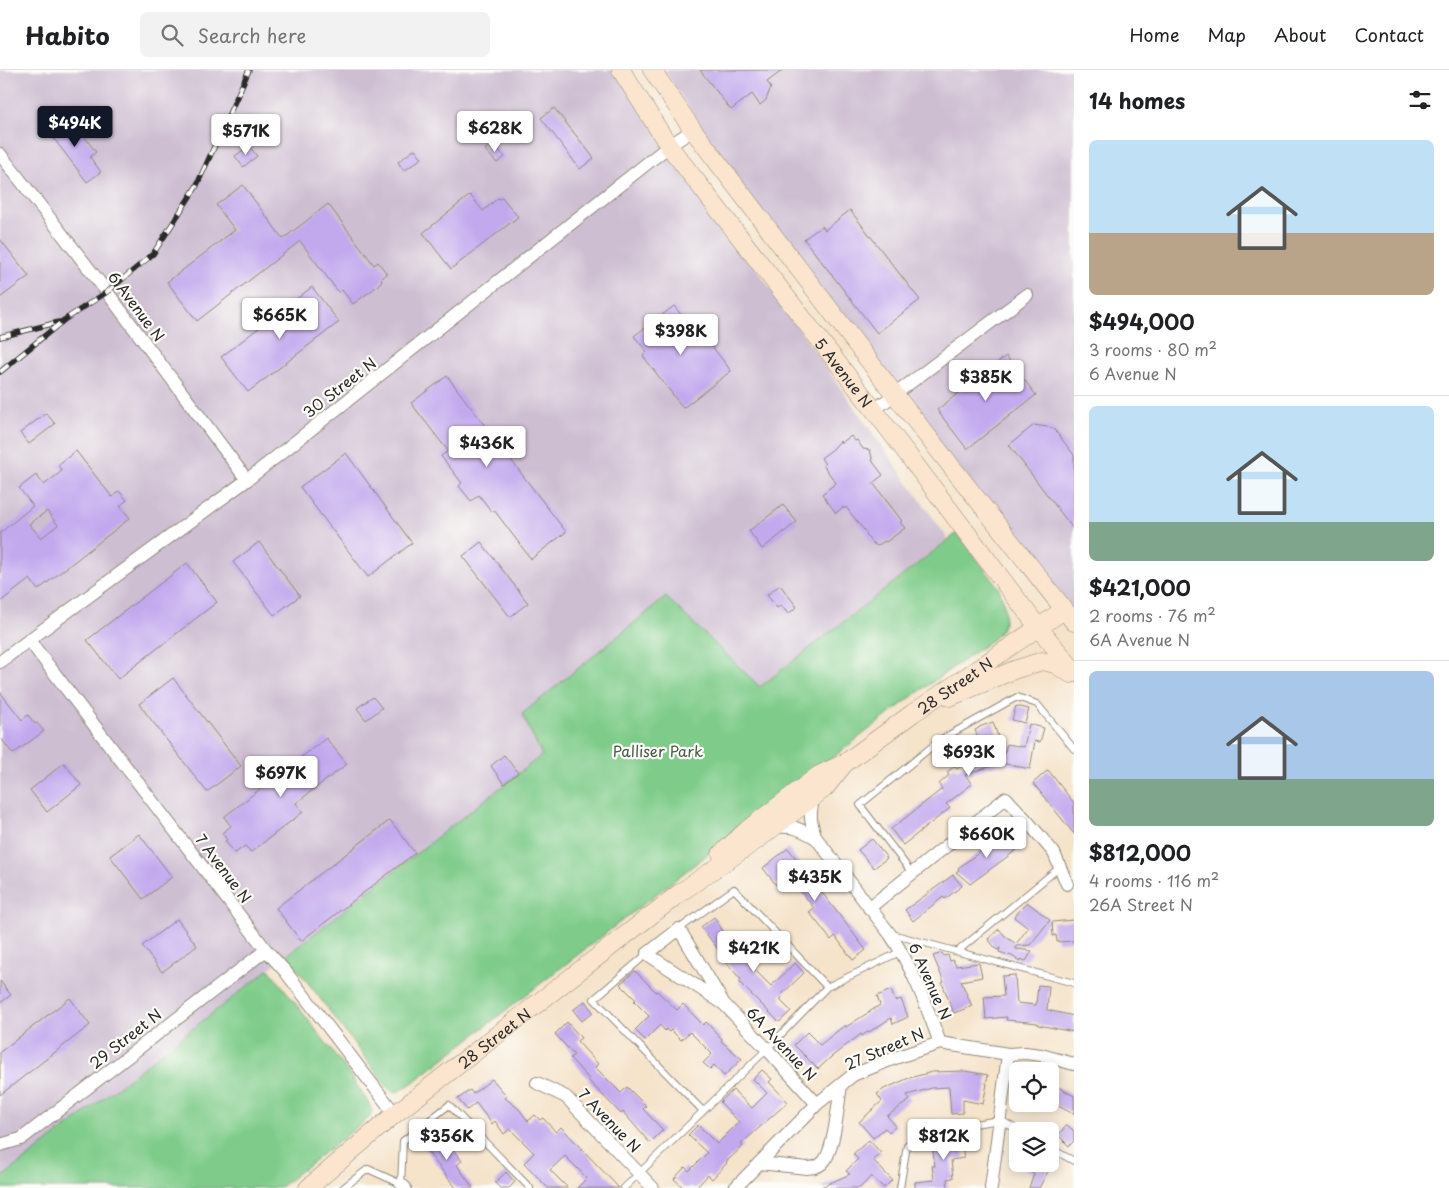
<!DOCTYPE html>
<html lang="en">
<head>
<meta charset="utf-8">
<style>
	:root { --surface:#fff; --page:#f2f2f2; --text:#202124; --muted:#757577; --line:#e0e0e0; --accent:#111827 }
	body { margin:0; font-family:"Playpen Sans",sans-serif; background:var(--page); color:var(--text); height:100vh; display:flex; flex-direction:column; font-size:19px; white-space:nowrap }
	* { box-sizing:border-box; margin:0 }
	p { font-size:16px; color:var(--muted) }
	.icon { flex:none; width:28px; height:28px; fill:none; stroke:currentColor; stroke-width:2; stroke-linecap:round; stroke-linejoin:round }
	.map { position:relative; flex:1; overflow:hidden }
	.drawer { display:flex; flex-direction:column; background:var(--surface); width:375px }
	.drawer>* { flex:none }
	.buttons { position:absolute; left:1009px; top:992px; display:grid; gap:10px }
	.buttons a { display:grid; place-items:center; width:50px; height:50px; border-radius:8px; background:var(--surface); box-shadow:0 2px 12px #0003; font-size:25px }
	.price { position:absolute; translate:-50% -42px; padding:0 11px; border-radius:5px; background:#fff; color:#222; font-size:16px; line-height:32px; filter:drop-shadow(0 1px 2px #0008) }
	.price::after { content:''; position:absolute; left:50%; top:30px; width:15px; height:11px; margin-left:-8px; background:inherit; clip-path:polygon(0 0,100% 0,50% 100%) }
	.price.current { background:var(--accent); color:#fff }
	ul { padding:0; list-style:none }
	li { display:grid; align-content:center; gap:10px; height:265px; padding:0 15px }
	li+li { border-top:1px solid var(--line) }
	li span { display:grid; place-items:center; height:155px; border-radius:8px; color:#555 }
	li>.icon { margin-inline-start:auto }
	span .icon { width:90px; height:90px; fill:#fffc; stroke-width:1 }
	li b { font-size:21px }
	h2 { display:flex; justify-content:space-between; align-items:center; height:60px; padding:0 15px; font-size:21px }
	header { display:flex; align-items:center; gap:30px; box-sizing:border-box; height:70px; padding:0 25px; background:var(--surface); border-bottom:1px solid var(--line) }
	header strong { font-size:24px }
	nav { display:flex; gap:28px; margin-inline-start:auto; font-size:18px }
	.search { width:350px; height:45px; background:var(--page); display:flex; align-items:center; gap:12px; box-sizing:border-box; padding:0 18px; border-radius:8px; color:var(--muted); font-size:19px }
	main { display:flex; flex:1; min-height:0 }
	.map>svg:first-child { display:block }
	.industrial { fill:#cdbed2 }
	.green { fill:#7fcc8a; stroke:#557c5a }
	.building { fill:#c2a9ee; fill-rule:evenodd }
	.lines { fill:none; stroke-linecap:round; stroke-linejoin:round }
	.service-casing { stroke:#90877a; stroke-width:8 }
	.minor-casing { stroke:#90877a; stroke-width:14 }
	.secondary-casing { stroke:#90877a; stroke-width:19 }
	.service { stroke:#fff; stroke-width:6 }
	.minor { stroke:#fff; stroke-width:12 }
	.secondary { stroke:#fce5cf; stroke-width:18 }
	.rail-casing { stroke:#2b2b2b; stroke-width:5.5 }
	.rail { stroke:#fdfcf7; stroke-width:4; stroke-dasharray:11; stroke-linecap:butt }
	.labels { text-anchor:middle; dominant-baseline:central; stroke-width:4.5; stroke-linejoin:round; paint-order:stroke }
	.street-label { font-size:15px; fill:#2b2b2b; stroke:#fdfcf7 }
	.park-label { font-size:15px; fill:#445b48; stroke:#fdfcf7 }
</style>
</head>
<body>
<header>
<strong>Habito</strong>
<div class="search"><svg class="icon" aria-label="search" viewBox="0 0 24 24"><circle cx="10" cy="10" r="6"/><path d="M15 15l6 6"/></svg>Search here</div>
<nav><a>Home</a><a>Map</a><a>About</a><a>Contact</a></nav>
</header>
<main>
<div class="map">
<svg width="1074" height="1118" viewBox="0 0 1074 1118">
	<rect width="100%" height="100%" fill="#fdfcf7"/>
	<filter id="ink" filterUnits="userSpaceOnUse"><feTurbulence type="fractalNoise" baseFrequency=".02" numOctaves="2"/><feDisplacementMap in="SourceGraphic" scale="10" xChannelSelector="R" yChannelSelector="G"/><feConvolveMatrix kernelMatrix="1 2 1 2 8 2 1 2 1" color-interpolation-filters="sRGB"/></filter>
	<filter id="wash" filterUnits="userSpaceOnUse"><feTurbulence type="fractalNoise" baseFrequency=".0096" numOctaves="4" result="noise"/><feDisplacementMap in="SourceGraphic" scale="20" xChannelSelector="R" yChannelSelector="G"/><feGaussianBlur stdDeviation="1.12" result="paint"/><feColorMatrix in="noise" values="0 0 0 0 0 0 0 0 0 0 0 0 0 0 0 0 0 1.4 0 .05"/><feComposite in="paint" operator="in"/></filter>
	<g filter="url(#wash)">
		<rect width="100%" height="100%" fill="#f5e3ca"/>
		<path class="industrial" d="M 0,0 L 621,0 L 669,76 L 948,469 L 760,617 L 666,527 L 542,685 L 0,1109 Z
			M 664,0 L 1074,0 L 1074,555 L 723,91 Z"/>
		<path class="green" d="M 957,463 L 999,518 C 1006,538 1010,553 993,569 L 910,628 L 412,1013 L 400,1021 L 393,1022 L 387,1017 L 287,885 L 542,685 L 522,644 L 666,527 L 760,617 Z
			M 269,899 L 346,999 L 368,1032 L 372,1041 L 369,1048 L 279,1118 L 0,1118 L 0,1109 Z"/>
		<g id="blocks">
			<path class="building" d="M 700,0 L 783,0 L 767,12 L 771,17 L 766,30 L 760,35 L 752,24 L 731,40 Z
				M 554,38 L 594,88 L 580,99 L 541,48 Z
				M 59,47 L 70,62 L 77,57 L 96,82 L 90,87 L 101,102 L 87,112 L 45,57 Z
				M 493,73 L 505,87 L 497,93 L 485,80 Z
				M 249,76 L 257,86 L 243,97 L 235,86 Z
				M 415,79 L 422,88 L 404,101 L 398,92 Z
				M 243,115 L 283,169 L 328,134 L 374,195 L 378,192 L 387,204 L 381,209 L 382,211 L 375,218 L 353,234 L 342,220 L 339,223 L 300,171 L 197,251 L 167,212 L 235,160 L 216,135 Z
				M 470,125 L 483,141 L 498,128 L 499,129 L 502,127 L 518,147 L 451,199 L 423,163 Z
				M 850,140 L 920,230 L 877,263 L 804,169 L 822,156 L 825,160 Z
				M 0,169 L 29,206 L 0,228 Z
				M 312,217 L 339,252 L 248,322 L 221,287 Z
				M 674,236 L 687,252 L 691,249 L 731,301 L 683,338 L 643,286 L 647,282 L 634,266 Z
				M 1006,286 L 1036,325 L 967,379 L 937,340 Z
				M 447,306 L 566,462 L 531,489 L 494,440 L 492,442 L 479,425 L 471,431 L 459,416 L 462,413 L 441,386 L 448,381 L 411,333 Z
				M 46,343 L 55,354 L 29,374 L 20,363 Z
				M 1034,355 L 1053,358 L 1074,385 L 1074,460 L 1009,375 Z
				M 851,366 L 855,371 L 857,370 L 863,379 L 870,380 L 873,392 L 883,405 L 873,413 L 902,451 L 900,452 L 905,458 L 886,472 L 885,471 L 877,476 L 871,472 L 866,465 L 867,464 L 846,437 L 844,439 L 843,437 L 836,443 L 822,424 L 836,413 L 823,395 L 825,394 L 821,388 L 833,379 L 840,371 L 841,373 Z
				M 76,381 L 112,427 L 119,421 L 127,430 L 120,436 L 130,448 L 38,520 L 30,509 L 0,532 L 0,463 L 33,436 L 19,418 L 36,405 L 44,415 L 62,401 L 58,395 ZM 47,441 L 58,455 L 41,468 L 29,454 Z
				M 346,383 L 412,473 L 368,507 L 300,417 Z
				M 783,435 L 797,452 L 762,479 L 749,461 Z
				M 259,472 L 300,526 L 274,545 L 233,492 Z
				M 481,472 L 528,533 L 510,547 L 463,486 Z
				M 187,493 L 217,532 L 118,609 L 87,570 Z
				M 780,515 L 797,537 L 788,544 L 781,535 L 777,538 L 767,525 Z
				M 173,608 L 241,696 L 207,722 L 139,634 Z
				M 0,622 L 22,650 L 28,645 L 35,654 L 37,653 L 44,661 L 13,684 L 0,667 Z
				M 373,627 L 382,638 L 366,650 L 357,638 Z
				M 1016,636 L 1029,639 L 1025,653 L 1012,650 Z
				M 993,652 L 1004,684 L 1007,674 L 1024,677 L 1029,654 L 1044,658 L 1040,672 L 1035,671 L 1030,699 L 1001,693 L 965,705 L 972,714 L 946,734 L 950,738 L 903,775 L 891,759 L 942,719 L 939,714 L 949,705 L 947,702 L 955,696 L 957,699 L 970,690 L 968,683 L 982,678 L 975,660 L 979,658 L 979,657 Z
				M 326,668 L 347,694 L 296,733 L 303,742 L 251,782 L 245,776 L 235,783 L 225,771 L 227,770 L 222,763 L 231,756 L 224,747 Z
				M 504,685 L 518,703 L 504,714 L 491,696 Z
				M 64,693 L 81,715 L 47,742 L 30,720 Z
				M 1048,700 L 1074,733 L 1074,764 L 1033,713 Z
				M 390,750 L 415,783 L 301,871 L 276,838 Z
				M 1006,763 L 1018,779 L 970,814 L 956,802 L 959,800 L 958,798 Z
				M 139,764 L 172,807 L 143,829 L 110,786 Z
				M 872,769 L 887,788 L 874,798 L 858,780 Z
				M 788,778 L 801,795 L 800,796 L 812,813 L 814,812 L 866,880 L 853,890 L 835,866 L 831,870 L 809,842 L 814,838 L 788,805 L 776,815 L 763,798 Z
				M 953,805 L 962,816 L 945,829 L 943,827 L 913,851 L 905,840 Z
				M 1027,832 L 1050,850 L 1030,875 L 1016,876 L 1016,879 L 1032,881 L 1026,891 L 1020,889 L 1019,891 L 1012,886 L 999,882 L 1000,878 L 997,880 L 988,869 L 999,859 L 1005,866 L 1016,874 L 1028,858 L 1014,847 Z
				M 714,847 L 727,867 L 746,891 L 771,916 L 795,893 L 804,903 L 780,926 L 782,928 L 780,930 L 791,941 L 779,952 L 739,912 L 741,910 L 719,883 L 720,882 L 701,857 Z
				M 177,849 L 197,876 L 162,902 L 142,876 Z
				M 1074,850 L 1074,871 L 1057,872 L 1056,865 L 1053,866 L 1052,852 Z
				M 942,883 L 944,886 L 948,885 L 950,891 L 953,890 L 956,896 L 979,893 L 982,907 L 961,911 L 972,936 L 954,943 L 942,913 L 944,912 L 933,886 Z
				M 635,901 L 656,922 L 657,921 L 677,940 L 683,934 L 703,955 L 706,952 L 722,969 L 721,971 L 742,989 L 724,1006 L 714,995 L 710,999 L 703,993 L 712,984 L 690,962 L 681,970 L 671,960 L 669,962 L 666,959 L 665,961 L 660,955 L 645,970 L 635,960 L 649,946 L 634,931 L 636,930 L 620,914 Z
				M 1015,905 L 1017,933 L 1036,935 L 1038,915 L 1049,916 L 1047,940 L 1074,946 L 1074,962 L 1038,955 L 1038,953 L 1006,950 L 1007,947 L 986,949 L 984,927 L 1004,926 L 1002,906 Z
				M 0,911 L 11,925 L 0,933 Z
				M 891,920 L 895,931 L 901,929 L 908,947 L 893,954 L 891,948 L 869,962 L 869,961 L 862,966 L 861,964 L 831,987 L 818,999 L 794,975 L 807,962 L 820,975 L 845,955 L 846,957 L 880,935 L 877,926 Z
				M 70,928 L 90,955 L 0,1025 L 0,982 Z
				M 585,931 L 593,942 L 582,951 L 573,940 Z
				M 567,952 L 581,968 L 577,971 L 598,994 L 595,997 L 621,1023 L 627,1017 L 646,1036 L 643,1039 L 663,1060 L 650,1073 L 623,1042 L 621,1044 L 588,1010 L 589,1009 L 570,988 L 574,985 L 555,964 Z
				M 762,1000 L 772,1009 L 769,1012 L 788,1032 L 741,1074 L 743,1076 L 726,1092 L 727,1093 L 712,1109 L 708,1105 L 696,1118 L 684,1118 L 674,1109 L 685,1097 L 689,1101 L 707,1083 L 688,1065 L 698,1055 L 717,1074 L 739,1052 L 720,1032 L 733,1020 L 752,1038 L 767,1023 L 753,1009 Z
				M 965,1001 L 988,1005 L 986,1014 L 987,1014 L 983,1034 L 963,1030 L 963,1043 L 951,1044 L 949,1017 L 932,1018 L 907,1025 L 910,1030 L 887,1046 L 896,1056 L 889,1062 L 885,1058 L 873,1068 L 859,1052 L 882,1031 L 877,1024 L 884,1019 L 909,1008 L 932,1002 Z
				M 492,1009 L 507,1026 L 505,1028 L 519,1039 L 528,1051 L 535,1045 L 540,1050 L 543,1048 L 556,1062 L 561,1057 L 619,1118 L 577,1118 L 587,1108 L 565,1086 L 550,1100 L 568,1118 L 548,1118 L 524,1093 L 534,1083 L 510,1059 L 504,1064 L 495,1051 L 492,1054 L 476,1033 L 467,1040 L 458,1029 L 470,1020 L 473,1024 Z
				M 1058,1017 L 1074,1026 L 1074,1044 L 1050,1032 Z
				M 1067,1055 L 1074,1061 L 1074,1071 L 1069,1076 L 1058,1065 Z
				M 440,1063 L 462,1091 L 457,1095 L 473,1118 L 456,1118 L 423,1076 Z
				M 960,1063 L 964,1088 L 951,1090 L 953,1108 L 947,1109 L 948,1118 L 915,1118 L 915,1112 L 934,1110 L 932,1096 L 935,1096 L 932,1075 L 941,1074 L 940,1066 Z
				M 869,1070 L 881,1083 L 873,1090 L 892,1110 L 884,1118 L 871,1106 L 860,1118 L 819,1118 L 850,1104 L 846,1101 L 858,1089 L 853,1084 Z
				M 1015,1094 L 1052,1094 L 1039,1118 L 1029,1118 L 1034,1104 Z
				M 506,1102 L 515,1112 L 509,1118 L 500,1118 L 495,1113 Z"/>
		</g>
	</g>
	<g filter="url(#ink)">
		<use href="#blocks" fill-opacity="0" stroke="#90877a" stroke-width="1"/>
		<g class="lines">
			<defs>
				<path id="service" d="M 912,803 L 860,735 L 940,670 L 1017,627 L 1037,634 L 1074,679
					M 892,864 L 1074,913
					M 958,881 L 1060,797
					M 647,884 L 594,929 L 703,1041
					M 827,917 L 902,881
					M 1050,1078 L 1074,1091
					M 343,1118 L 368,1099 L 401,1114 L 403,1071 L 449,1035 L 530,1118
					M 624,1118 L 767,979 L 827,917 L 734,819 L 679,859
					M 900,1118 L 907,1075 L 923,1062 L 1000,1050 L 1020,1061"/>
				<path id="minor" d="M 0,84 L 107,222 L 247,410
					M 874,340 L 1027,225
					M 29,570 L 266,880 L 285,901 L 395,1044
					M 0,592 L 29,570 L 247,410 L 669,76 L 693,60
					M 814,727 C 809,744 810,751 816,768 L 890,864 C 913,898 926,935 940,973
					M 774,757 C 796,756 798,758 816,768
					M 869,838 L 1006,728 L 1028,752 L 1054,783 L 1067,814
					M 724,934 L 679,859 L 647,884 L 724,934 L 767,979 L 817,1034
					M 940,973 L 1008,984 L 1025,983 L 1041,985 L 1074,994
					M 537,1013 L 566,1027 L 653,1118
					M 0,1075 L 21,1069 L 266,880
					M 759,1093 L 807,1098 C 814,1098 821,1096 825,1090 C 835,1074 838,1034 841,1015
					M 401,1114 L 405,1118
					M 735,1118 L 817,1034 L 853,1005 L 895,988 L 940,973
					M 991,1118 L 1008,984"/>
				<g id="secondary">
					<path id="s1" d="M 621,0 L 669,76 L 874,340 L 1038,557 L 1074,601"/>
					<path d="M 652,0 L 693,60 L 895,325 L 1074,552"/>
					<path d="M 950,627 L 1014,600 L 1042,591 L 1055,594 L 1071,604"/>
					<path id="s2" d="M 721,784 L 747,760 L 819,705 L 845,693 L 913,643 L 1064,540"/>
					<path id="s3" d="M 308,1118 L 395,1044 L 681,822 L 757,770 L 825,718 L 845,693"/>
				</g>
			</defs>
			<use href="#service" class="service-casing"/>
			<use href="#minor" class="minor-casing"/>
			<use href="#secondary" class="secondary-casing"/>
			<use href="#service" class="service"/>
			<use href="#minor" class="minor"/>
			<use href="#secondary" class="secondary"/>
			<defs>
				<path id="rail" d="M 0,267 L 59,252
					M 0,302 L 64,250 L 107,222 L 153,184 L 196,117 L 249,0"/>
			</defs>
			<use href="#rail" class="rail-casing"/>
			<use href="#rail" class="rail"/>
		</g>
	</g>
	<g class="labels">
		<g class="street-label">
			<text transform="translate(137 236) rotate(53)">6 Avenue N</text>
			<text stroke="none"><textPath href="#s1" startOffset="376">5 Avenue N</textPath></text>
			<text transform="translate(339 317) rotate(-38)">30 Street N</text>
			<text stroke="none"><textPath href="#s2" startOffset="289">28 Street N</textPath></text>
			<text transform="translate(224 798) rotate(53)">7 Avenue N</text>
			<text transform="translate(931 911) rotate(66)">6 Avenue N</text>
			<text transform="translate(125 968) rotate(-38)">29 Street N</text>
			<text stroke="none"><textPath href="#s3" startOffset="239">28 Street N</textPath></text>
			<text transform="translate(782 973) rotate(47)">6A Avenue N</text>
			<text transform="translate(884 978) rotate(-23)">27 Street N</text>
			<text transform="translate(610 1050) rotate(46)">7 Avenue N</text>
		</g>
		<g class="park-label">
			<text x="658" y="680">Palliser Park</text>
		</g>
	</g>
</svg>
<div class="buttons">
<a><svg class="icon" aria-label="locate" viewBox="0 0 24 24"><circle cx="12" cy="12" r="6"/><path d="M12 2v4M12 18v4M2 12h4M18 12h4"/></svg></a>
<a><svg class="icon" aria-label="layers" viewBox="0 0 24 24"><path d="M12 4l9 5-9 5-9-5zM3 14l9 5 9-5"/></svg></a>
</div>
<b class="price current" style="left:75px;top:78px">$494K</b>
<b class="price" style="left:495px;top:83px">$628K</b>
<b class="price" style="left:246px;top:86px">$571K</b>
<b class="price" style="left:280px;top:270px">$665K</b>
<b class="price" style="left:681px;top:286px">$398K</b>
<b class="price" style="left:986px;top:332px">$385K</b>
<b class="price" style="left:487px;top:398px">$436K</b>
<b class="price" style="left:969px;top:707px">$693K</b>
<b class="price" style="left:281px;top:728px">$697K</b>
<b class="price" style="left:987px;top:789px">$660K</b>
<b class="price" style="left:815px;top:832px">$435K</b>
<b class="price" style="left:754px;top:903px">$421K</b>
<b class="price" style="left:447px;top:1091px">$356K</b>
<b class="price" style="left:944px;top:1091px">$812K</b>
</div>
<section class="drawer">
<h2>14 homes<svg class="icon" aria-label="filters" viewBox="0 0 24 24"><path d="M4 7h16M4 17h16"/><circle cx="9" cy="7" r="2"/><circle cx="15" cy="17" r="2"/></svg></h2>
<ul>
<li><span style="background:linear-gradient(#bfe0f5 60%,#b9a48a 0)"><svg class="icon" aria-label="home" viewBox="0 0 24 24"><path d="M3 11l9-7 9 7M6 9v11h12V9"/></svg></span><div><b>$494,000</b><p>3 rooms · 80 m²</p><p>6 Avenue N</p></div></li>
<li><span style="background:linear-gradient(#bfe0f5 75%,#7fa58c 0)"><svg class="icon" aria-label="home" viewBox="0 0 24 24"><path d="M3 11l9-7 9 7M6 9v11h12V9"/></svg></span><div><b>$421,000</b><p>2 rooms · 76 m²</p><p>6A Avenue N</p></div></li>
<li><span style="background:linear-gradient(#a9c7e8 70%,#7fa58c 0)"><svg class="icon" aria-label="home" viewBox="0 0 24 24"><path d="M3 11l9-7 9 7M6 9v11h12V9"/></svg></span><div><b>$812,000</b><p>4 rooms · 116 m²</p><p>26A Street N</p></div></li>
</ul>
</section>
</main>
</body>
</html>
